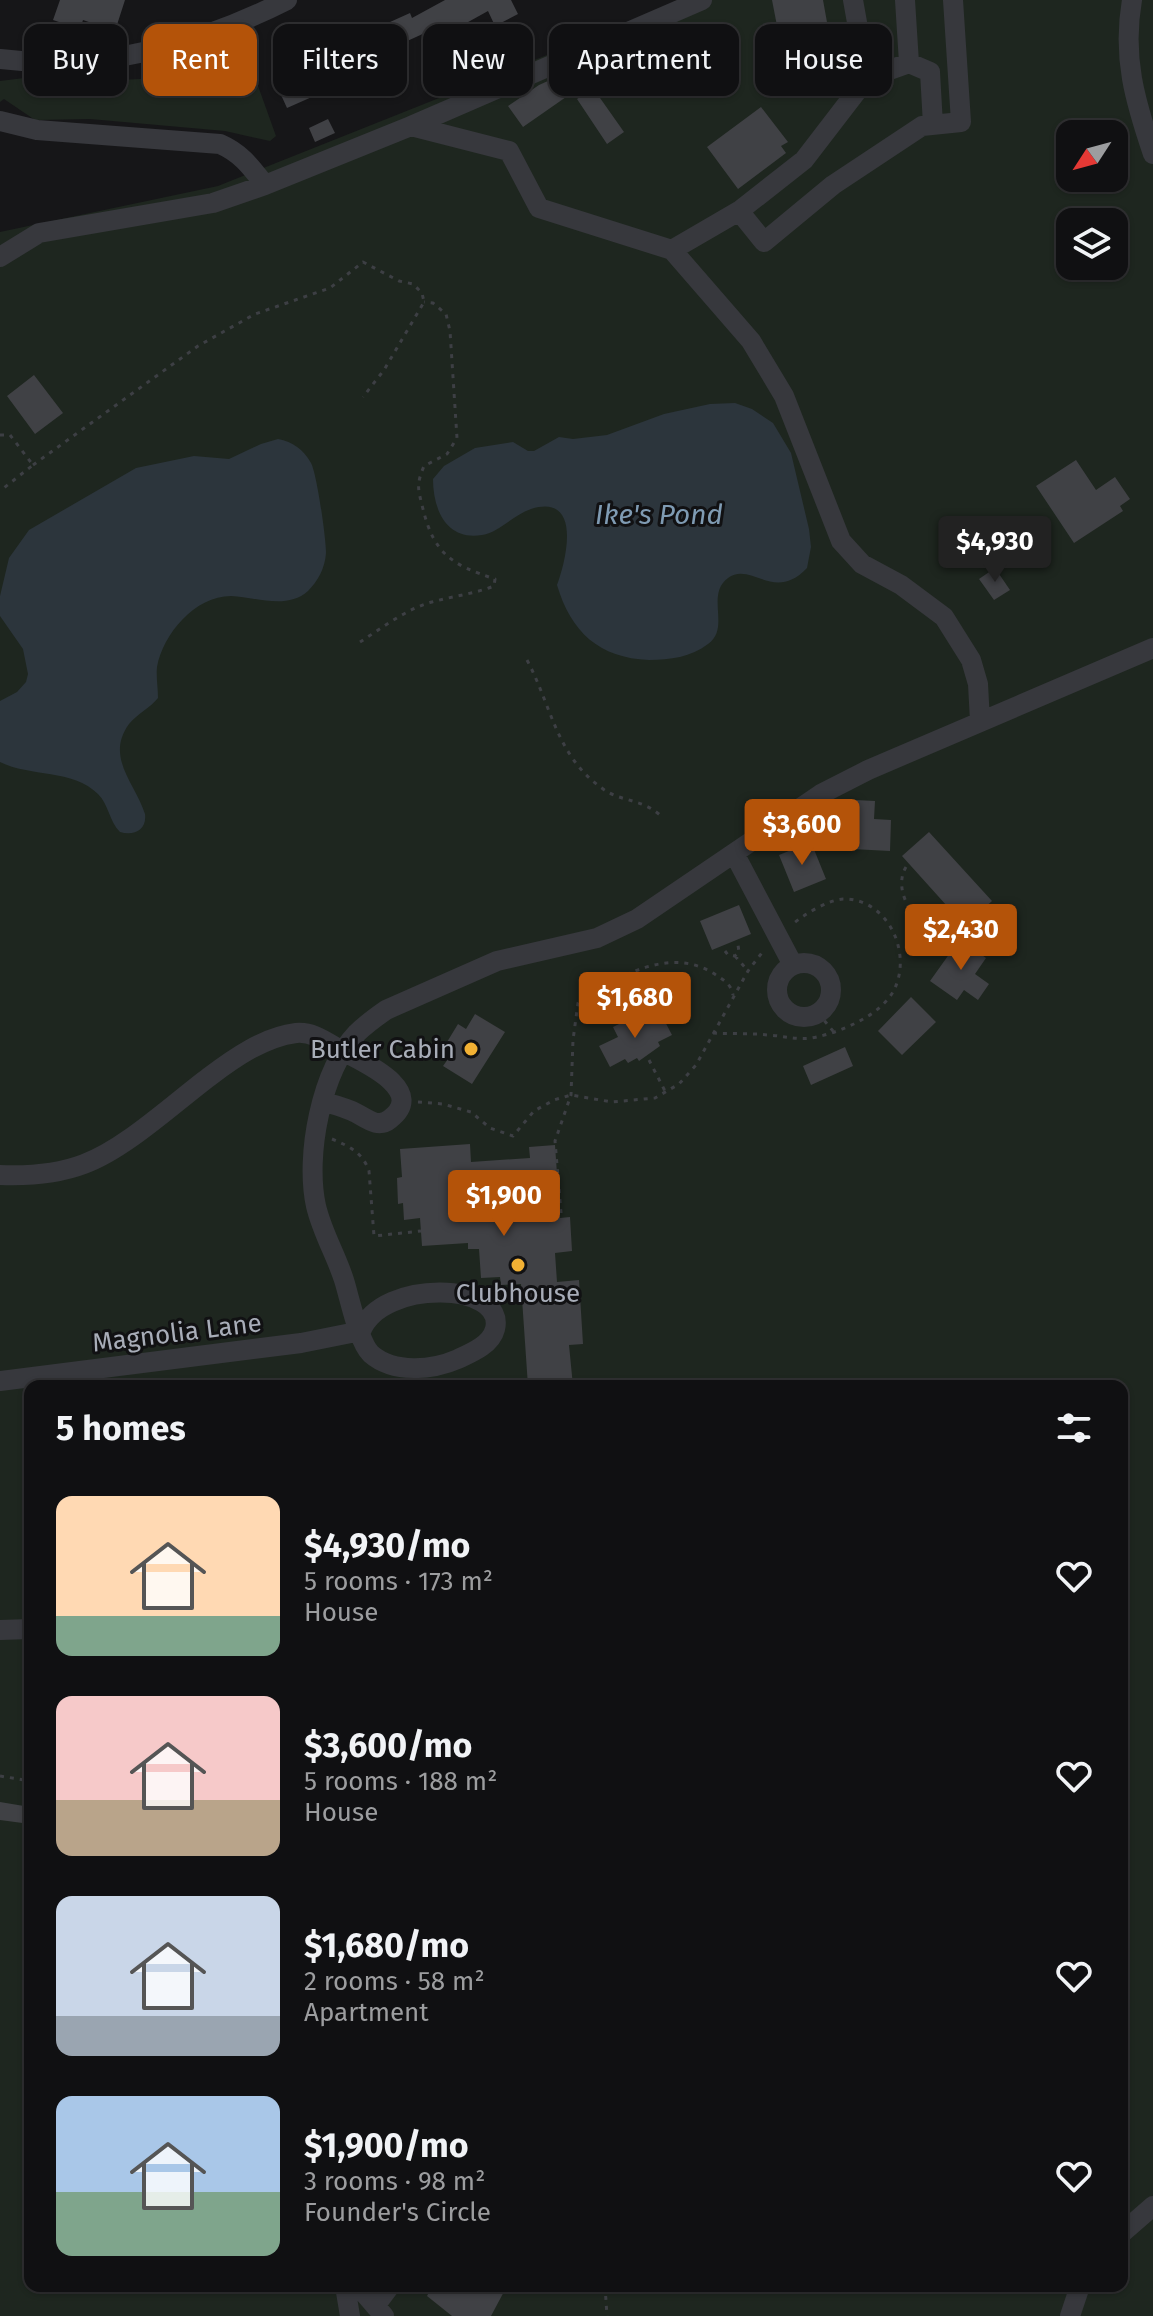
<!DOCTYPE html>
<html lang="en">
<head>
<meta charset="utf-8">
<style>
	:root { --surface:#101012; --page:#19191b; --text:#f1f3f6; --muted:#9c9d9f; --line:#303032; --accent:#b45309 }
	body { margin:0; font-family:"Fira Sans",sans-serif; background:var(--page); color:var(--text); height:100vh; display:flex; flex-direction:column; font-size:30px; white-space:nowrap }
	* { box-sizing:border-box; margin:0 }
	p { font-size:26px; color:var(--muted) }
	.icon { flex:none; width:44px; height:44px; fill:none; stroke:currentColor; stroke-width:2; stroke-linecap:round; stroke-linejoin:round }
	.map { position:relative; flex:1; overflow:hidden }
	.sheet { position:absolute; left:24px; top:1380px; width:1104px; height:912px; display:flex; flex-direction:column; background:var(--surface); border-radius:16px; box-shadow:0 2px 6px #0004,0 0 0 2px var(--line) }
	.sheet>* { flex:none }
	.hud { position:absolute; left:24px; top:24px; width:1106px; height:72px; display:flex; gap:16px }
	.needle { width:52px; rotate:234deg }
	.tools { position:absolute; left:1056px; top:120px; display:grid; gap:16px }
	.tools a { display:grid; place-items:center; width:72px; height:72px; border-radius:16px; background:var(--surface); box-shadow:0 2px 6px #0004,0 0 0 2px var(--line); font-size:40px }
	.price { position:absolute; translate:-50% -68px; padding:0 18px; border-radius:8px; background:var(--accent); color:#fff; font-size:26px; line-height:52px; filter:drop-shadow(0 2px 4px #0008) }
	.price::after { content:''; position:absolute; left:50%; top:48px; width:24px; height:18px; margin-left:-12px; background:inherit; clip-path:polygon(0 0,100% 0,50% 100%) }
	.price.current { background:#222; color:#fff }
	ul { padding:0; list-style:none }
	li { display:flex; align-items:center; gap:24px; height:200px; padding:0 32px }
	li span { display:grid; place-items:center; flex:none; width:224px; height:160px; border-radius:16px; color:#555 }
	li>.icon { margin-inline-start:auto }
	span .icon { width:96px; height:96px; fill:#fffc; stroke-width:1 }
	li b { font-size:34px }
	h2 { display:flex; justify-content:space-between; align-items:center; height:96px; padding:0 32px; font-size:34px }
	.tag { padding:0 28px; border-radius:16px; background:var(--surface); box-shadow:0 2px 6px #0004,0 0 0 2px var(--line); font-size:28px; line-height:72px }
	.tag.current { background:var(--accent); color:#fff }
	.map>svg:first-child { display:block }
	.green { fill:#1e261f; fill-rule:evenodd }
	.water { fill:#2c353c }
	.building { fill:#404145 }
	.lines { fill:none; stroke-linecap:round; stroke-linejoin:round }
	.path { stroke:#3d3f44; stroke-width:3; stroke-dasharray:4 6; stroke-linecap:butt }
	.minor { stroke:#37383d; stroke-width:20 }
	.poi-dot { fill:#f2b134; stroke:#111113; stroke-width:3 }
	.labels { text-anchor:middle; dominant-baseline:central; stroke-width:6; stroke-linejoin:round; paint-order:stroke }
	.poi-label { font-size:26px; fill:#a8adb8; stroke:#111113; text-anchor:end }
	.street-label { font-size:26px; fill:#a8adb8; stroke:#111113 }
	.water-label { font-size:28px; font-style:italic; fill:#7f9bb3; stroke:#111113 }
</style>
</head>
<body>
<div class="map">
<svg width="1153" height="2316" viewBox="0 0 1153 2316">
	<rect width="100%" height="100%" fill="#161618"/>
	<path class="green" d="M 685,0 L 1153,0 L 1153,2316 L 0,2316 L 0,232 L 218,186 ZM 1070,134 L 1114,134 L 1114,178 L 1070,178 ZM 1070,222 L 1114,222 L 1114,266 L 1070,266 ZM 30,1386 L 1122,1386 L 1122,2286 L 30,2286 Z
		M 226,61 L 257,83 L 276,136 L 270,141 L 225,131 L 90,119 L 35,120 L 4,99 L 0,102 L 0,81 L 24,78 L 83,82 L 158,78 Z"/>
	<path class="water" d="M 735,403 L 752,409 L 773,423 L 791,453 L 809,529 L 811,547 L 807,568 C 774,603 751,561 728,578 C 705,595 731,628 708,644 C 691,657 670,660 649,660 C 599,658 571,632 557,585 C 566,561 583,493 531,509 C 513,515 500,532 482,535 C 446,541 433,509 433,479 L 444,466 L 475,448 L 513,442 L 528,451 L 534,451 L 559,437 L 573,439 L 607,435 L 664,414 L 710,404 Z
		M 278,439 C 293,442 303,449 311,463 C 317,474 326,538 326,553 C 325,568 318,581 308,591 C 287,610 256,597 231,596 C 195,596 163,634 157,667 C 156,677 158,688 158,698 C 150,708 137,714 129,724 C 105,757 135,783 145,814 C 147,830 134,836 120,832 C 109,821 109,805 98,794 C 73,769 30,777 0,762 L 0,701 L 17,692 L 26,682 L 28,674 L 23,649 L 0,616 L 0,596 L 9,558 L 29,530 L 136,468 L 194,456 L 229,459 L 261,444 Z"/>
	<path class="building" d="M 60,0 L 125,0 L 115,31 L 83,20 L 80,29 L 53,20 Z
		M 445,0 L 511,0 L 518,14 L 495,26 L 488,11 L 452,31 L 447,23 L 428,34 L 427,32 L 370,58 L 375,69 L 287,108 L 272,75 L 321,54 L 358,34 L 359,36 L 410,13 L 412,18 Z
		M 772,0 L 823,0 L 834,61 L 772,72 L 765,34 L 778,31 Z
		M 568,72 L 579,88 L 523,127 L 508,106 L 539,85 Z
		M 593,88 L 624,132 L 607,144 L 577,99 Z
		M 761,107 L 788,142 L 781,146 L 786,153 L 738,189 L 707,147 Z
		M 328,119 L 335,133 L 315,142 L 309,128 Z
		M 34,375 L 63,413 L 35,434 L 7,396 Z
		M 1076,460 L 1096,490 L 1115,477 L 1130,499 L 1120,506 L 1123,511 L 1074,543 L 1036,486 Z
		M 995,568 L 1010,590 L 994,600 L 979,579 Z
		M 855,800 L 875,801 L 874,819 L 891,820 L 890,851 L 833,848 L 834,815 L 854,816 Z
		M 929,832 L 992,901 L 965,926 L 902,856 Z
		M 811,842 L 826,879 L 794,892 L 779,855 Z
		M 739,905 L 751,934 L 712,950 L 700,921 Z
		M 960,939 L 986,958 L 975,974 L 989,984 L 978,1000 L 964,990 L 957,1000 L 930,981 Z
		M 911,997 L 936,1022 L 902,1055 L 878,1031 Z
		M 475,1014 L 505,1032 L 472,1084 L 443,1066 L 453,1052 L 444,1047 L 458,1024 L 466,1029 Z
		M 661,1014 L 672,1035 L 658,1042 L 660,1046 L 639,1061 L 637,1058 L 628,1063 L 625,1059 L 610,1067 L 599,1046 L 618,1037 L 613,1027 L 635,1016 L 640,1025 Z
		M 845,1047 L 853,1066 L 811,1085 L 803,1066 Z
		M 470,1144 L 471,1162 L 530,1158 L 529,1147 L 555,1145 L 560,1218 L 570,1217 L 572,1251 L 555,1253 L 557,1282 L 579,1280 L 583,1344 L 569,1345 L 573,1386 L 528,1386 L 521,1284 L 501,1285 L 500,1277 L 481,1278 L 479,1249 L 468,1249 L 468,1243 L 422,1246 L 420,1218 L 404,1220 L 403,1203 L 398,1204 L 397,1178 L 402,1177 L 400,1149 Z
		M 0,1802 L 30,1807 L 30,1824 L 0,1820 Z
		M 432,2286 L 507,2286 L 491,2316 L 452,2316 L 427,2296 Z"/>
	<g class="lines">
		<path class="path" d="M 0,435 L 10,435 L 33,465 L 0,491
			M 33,465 L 198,346 L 255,314 L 330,288 L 363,262 L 399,281 L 413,284 L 422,293 L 424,302 L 384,370 L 363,397
			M 360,642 C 382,628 406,609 432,602 C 453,596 474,594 494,586 L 495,579 C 452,565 434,554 423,509 C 418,489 416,485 424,466 L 447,454 L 457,438 L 450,331 L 446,314 L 433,303 L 424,302
			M 527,660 C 552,707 556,756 603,789 C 621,802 640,798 660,815
			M 906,867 C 893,888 911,923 936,926 C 942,927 948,924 954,921
			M 725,951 L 728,955 L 735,956 L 739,952 L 738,945
			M 735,956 L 748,971
			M 595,991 L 600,1000 L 608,1000 L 628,990 L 631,981 L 628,976
			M 818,1013 L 833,1031
			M 713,1033 C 731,1034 750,1033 768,1035 C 785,1036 800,1041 817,1037 C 843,1031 881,1015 894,990 C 913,952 887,898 843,899 C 828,900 805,914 794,923
			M 649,1060 L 666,1093
			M 418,1102 L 443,1104 L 471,1112 L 490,1128 L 513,1136 L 534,1111 L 554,1100 L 571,1095 L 612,1102 L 655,1098 L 679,1084 L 696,1065 L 748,971 L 764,950
			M 332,1139 C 349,1146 363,1153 369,1171 L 374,1236 L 421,1231
			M 561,1213 L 555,1141 L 571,1095 L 573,1040 L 578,1003 L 581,998 C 621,977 668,946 713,973 C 722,979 731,983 733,995
			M 0,1776 L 30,1781
			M 605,2286 L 607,2316"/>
		<path class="minor" d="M 853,0 L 867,78
			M 1132,0 C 1122,57 1135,101 1153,154
			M 0,59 C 100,72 198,45 287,0
			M 909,63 L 930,72 L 933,125
			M 0,121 L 37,130 L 220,144 C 241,153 251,167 265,185
			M 411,126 L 509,151 L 539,208 L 672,250 L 751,341 L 784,396 L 841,541 L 862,564 L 901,585 L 944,617 L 971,660 L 978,684 L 980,721
			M 739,211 L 764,242 L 833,185 L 922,126 L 961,122 L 953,0
			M 672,250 L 739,211 L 804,160 L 867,78 L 909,63 L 905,0
			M 0,257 L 39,233 L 213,203 L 265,185 L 411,126 L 702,0
			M 735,855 L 793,965
			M777 990a27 27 0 1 1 54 0a27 27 0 1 1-54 0Z
			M 0,1175 C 27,1176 58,1174 84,1164 C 125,1149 173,1104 209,1077 C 234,1058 264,1037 296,1033 C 315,1031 330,1045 346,1053 C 365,1063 427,1091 390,1119 C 377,1130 364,1116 352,1111 C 342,1107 333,1104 323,1102
			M 361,1331 C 382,1278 507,1282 495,1329 C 491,1345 471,1353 458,1359 C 433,1370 394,1374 371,1354 C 358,1341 350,1299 344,1280 C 336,1255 322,1232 316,1206 C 305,1156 321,1071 357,1033 C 366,1024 376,1017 386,1010 L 497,961 L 597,938 L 637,919 L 821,794 L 868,770 L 1153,648
			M 0,1381 L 301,1343 L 361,1331
			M 0,1630 L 30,1629
			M 1122,2233 L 1153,2206
			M 345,2286 L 350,2316
			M 358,2286 L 384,2316
			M 375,2306 L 390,2286
			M 1070,2316 L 1080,2286"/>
	</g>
	<g class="poi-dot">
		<circle cx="471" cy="1049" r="8"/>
		<circle cx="518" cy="1265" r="8"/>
	</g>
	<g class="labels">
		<g class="poi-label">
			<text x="455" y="1049">Butler Cabin</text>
			<text x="518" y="1293" text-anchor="middle">Clubhouse</text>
		</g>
		<g class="street-label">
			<text transform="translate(177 1333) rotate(-7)">Magnolia Lane</text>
		</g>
		<g class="water-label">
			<text x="659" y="514">Ike's Pond</text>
		</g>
	</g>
</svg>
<div class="tools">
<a><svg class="needle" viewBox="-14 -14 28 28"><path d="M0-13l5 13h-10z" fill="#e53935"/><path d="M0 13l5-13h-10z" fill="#9c9d9f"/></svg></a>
<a><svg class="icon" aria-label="layers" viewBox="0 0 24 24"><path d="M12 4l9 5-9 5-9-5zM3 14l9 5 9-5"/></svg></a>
</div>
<b class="price current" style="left:995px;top:584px">$4,930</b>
<b class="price" style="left:802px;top:867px">$3,600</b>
<b class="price" style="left:961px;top:972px">$2,430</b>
<b class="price" style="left:635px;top:1040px">$1,680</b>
<b class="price" style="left:504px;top:1238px">$1,900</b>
<div class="hud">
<a class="tag">Buy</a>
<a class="tag current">Rent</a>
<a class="tag">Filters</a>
<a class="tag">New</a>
<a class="tag">Apartment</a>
<a class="tag">House</a>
</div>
<section class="sheet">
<h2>5 homes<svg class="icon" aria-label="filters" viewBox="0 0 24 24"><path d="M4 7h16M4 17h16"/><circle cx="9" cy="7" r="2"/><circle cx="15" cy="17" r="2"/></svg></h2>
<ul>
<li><span style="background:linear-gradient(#ffd9b3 75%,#7fa58c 0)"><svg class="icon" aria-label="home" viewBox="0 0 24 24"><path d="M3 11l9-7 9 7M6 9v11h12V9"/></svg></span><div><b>$4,930/mo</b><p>5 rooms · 173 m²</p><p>House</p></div><svg class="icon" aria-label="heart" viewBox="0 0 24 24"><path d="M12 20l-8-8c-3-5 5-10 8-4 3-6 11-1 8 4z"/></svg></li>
<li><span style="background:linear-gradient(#f6c9c9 65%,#b9a48a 0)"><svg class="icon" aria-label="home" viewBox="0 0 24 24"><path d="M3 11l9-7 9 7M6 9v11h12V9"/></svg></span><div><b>$3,600/mo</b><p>5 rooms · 188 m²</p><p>House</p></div><svg class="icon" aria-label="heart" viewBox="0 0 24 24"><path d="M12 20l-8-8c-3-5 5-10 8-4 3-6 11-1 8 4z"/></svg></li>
<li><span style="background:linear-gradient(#c9d6e8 75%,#9aa5b1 0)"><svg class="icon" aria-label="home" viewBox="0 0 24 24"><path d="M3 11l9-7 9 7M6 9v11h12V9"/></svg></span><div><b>$1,680/mo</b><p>2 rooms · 58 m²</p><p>Apartment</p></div><svg class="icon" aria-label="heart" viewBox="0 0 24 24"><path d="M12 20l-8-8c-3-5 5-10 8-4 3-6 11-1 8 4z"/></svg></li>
<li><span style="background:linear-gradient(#a9c7e8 60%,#7fa58c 0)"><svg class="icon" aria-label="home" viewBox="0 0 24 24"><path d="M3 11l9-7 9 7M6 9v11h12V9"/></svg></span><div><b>$1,900/mo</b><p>3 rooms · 98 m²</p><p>Founder's Circle</p></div><svg class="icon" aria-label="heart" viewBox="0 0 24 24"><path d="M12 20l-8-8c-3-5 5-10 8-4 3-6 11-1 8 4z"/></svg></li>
</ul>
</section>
</div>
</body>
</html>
